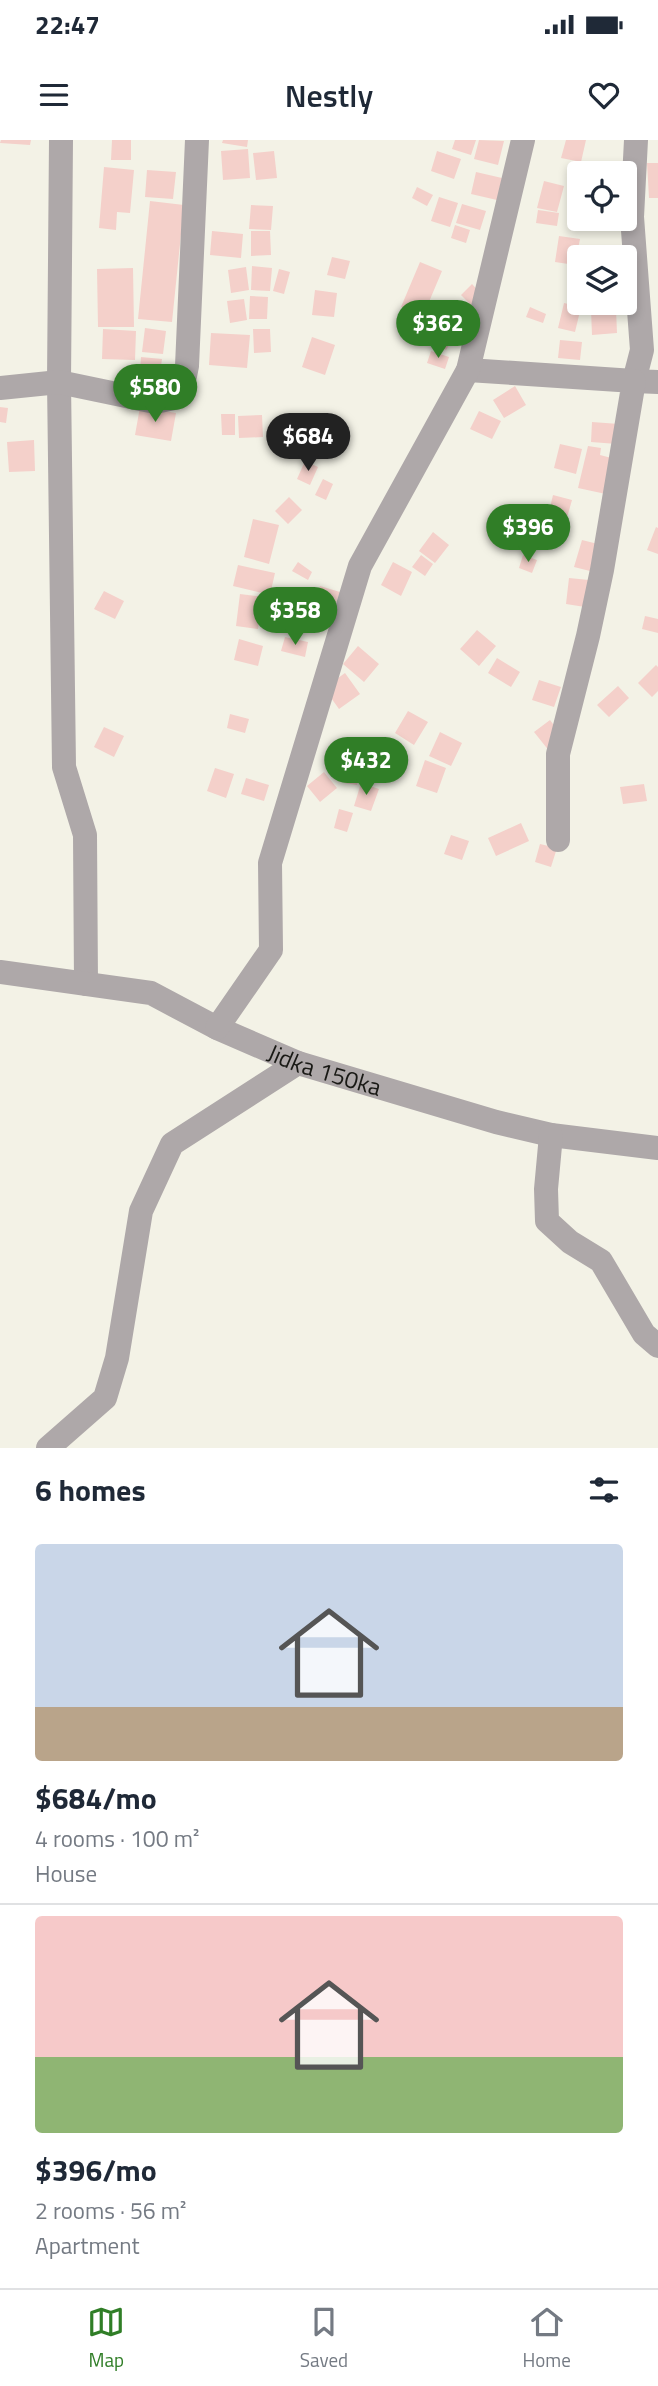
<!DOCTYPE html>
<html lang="en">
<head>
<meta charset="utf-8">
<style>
	:root { --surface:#fff; --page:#f6f6f7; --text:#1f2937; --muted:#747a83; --line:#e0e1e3; --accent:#307e27 }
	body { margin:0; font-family:"Titillium Web",sans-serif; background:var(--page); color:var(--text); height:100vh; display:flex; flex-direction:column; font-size:26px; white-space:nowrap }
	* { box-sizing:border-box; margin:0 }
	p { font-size:23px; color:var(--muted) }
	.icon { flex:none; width:38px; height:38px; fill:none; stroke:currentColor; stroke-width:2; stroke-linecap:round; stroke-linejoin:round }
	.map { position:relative; height:1308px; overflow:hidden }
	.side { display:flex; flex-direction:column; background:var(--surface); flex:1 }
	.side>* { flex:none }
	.tools { position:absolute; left:567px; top:21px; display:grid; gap:14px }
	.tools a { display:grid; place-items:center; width:70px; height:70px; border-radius:7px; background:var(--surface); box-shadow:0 4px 10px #0003; font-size:35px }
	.price { position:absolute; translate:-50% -60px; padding:0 16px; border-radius:24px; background:var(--accent); color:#fff; font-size:23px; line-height:46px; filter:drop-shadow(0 2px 4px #0008) }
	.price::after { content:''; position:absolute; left:50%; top:42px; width:21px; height:16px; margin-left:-10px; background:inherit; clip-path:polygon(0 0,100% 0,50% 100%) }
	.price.selected { background:#222; color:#fff }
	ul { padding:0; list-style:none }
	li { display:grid; align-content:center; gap:14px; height:371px; padding:0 35px }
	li+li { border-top:2px solid var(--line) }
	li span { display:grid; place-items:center; height:217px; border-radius:7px; color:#555 }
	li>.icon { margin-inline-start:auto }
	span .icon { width:126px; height:126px; fill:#fffc; stroke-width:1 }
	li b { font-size:30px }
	h2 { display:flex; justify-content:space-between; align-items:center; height:84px; padding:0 35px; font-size:30px }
	.status { display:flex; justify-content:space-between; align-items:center; height:49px; padding:0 35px; background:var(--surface); direction:ltr }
	.status svg { height:19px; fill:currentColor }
	header { display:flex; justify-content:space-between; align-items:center; height:91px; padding:0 35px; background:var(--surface); font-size:32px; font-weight:600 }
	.tabs { display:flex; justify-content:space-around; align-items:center; height:98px; border-top:2px solid var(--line); background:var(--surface); font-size:19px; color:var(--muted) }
	.tabs a { display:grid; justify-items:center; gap:4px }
	.tabs .selected { color:var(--accent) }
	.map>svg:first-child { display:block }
	.building { fill:#f4d0ca }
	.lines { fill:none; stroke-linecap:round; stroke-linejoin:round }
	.minor { stroke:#aea8a9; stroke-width:24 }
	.labels { text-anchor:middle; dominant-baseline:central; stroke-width:6; stroke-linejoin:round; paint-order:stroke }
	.street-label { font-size:24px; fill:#191915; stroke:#fff }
</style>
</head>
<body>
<div class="status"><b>22:47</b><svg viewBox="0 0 49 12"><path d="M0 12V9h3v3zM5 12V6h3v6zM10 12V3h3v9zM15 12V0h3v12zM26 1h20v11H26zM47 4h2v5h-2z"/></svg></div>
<header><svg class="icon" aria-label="menu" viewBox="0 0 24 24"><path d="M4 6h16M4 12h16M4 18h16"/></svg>Nestly<svg class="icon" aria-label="heart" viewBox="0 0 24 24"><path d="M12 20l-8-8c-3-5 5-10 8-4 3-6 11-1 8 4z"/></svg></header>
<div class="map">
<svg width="658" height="1308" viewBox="0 0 658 1308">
	<rect width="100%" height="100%" fill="#f3f2e6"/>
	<path class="building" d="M 1,0 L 31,0 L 30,5 L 0,3 Z
		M 112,0 L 131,0 L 131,20 L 111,20 Z
		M 223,0 L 248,0 L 247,7 L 222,3 Z
		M 455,0 L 476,0 L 471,15 L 452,9 Z
		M 479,0 L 504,1 L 498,25 L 474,19 Z
		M 566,0 L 586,0 L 581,22 L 561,18 Z
		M 248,9 L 250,38 L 223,40 L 221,11 Z
		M 274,11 L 277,38 L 256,40 L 253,13 Z
		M 437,11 L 461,19 L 454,39 L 431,31 Z
		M 647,23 L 658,23 L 658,58 L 649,58 Z
		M 104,27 L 134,30 L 130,73 L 117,72 L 116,90 L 99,88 Z
		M 147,30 L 176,32 L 173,59 L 145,57 Z
		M 476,32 L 502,38 L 497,60 L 471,54 Z
		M 544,41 L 564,46 L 557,72 L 537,68 Z
		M 417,47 L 433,55 L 427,66 L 412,58 Z
		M 571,54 L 579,55 L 579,79 L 589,79 L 588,83 L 568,80 Z
		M 439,57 L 458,63 L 450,87 L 431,81 Z
		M 150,61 L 184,65 L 172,182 L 138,179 Z
		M 462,64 L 486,71 L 480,90 L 456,83 Z
		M 251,65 L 273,66 L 271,90 L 249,89 Z
		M 538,70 L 559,73 L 557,86 L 536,83 Z
		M 455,85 L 470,90 L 466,103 L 451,98 Z
		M 212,91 L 243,94 L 241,118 L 210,115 Z
		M 251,91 L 270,91 L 271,115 L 251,116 Z
		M 559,96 L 580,99 L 575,125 L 555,122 Z
		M 332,117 L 350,121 L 345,139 L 327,135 Z
		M 420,122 L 442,131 L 423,176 L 401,167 Z
		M 252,126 L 272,128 L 270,151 L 251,150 Z
		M 246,127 L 249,150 L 231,153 L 228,130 Z
		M 133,128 L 134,187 L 98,187 L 97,129 Z
		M 279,129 L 290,132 L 284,154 L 273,151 Z
		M 472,144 L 485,158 L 475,169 L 461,155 Z
		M 315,150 L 337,153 L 334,177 L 312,175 Z
		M 250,156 L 268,157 L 267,179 L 249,179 Z
		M 244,159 L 247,180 L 230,183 L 227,161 Z
		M 454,160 L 472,168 L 468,176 L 450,168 Z
		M 564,163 L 581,167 L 575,192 L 558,188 Z
		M 530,167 L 546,174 L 543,183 L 526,177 Z
		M 616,169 L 617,193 L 592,195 L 591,170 Z
		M 441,180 L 458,191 L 446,210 L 429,199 Z
		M 145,188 L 166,191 L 163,214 L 142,212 Z
		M 103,189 L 136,191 L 135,220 L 102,219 Z
		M 253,189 L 270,189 L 271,212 L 254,213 Z
		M 211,193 L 250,195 L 247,228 L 209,225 Z
		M 312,197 L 335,205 L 325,235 L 302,227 Z
		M 560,200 L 582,202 L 580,220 L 558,218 Z
		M 431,211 L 449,217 L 445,229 L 427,223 Z
		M 141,217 L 162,219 L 160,233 L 140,231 Z
		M 515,246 L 526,265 L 504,278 L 493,260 Z
		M 0,267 L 8,268 L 6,283 L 0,282 Z
		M 140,267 L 176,273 L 171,301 L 135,295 Z
		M 479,271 L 501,281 L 492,299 L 470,289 Z
		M 221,274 L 235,274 L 235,295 L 222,295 Z
		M 262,275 L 263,297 L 239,298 L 238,276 Z
		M 592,282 L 619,284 L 617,304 L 591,302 Z
		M 34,300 L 35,331 L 9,332 L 7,302 Z
		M 560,304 L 582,309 L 576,334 L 554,328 Z
		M 588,306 L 601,308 L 600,315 L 623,321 L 615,356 L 578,348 Z
		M 305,321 L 318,327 L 310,345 L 297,339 Z
		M 323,339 L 333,344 L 326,360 L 315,355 Z
		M 553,355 L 572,360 L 566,381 L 548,376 Z
		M 289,357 L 302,370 L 288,384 L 275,371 Z
		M 253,379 L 279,385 L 269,424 L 244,417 Z
		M 656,387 L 658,388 L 658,414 L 647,410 Z
		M 433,392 L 449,405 L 435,423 L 419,411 Z
		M 582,400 L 606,406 L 598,433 L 574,427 Z
		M 421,415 L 433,424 L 425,436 L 412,427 Z
		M 523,415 L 537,420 L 532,433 L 519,428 Z
		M 298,422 L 312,432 L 308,440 L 292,431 Z
		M 393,422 L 412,432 L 401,456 L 381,445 Z
		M 238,425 L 275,433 L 270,455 L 233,446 Z
		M 569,438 L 589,440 L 585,467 L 566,464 Z
		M 320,446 L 340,452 L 331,477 L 312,470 Z
		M 104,451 L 124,461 L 115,479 L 94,469 Z
		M 240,454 L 263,457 L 258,489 L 236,486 Z
		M 645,476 L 658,479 L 658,493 L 642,489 Z
		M 477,490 L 496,506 L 479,526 L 460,509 Z
		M 285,497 L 308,502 L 305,517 L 281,511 Z
		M 239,499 L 263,506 L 258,526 L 234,520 Z
		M 358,506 L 379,524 L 364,542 L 343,524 Z
		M 497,518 L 520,532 L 511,547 L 488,533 Z
		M 656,525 L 658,527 L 658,551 L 652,557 L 638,543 Z
		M 345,533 L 360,554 L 339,569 L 324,548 Z
		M 539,540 L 561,547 L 554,567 L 532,560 Z
		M 618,546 L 629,558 L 609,577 L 597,565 Z
		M 408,571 L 428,582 L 414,605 L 395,593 Z
		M 230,574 L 249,579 L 245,593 L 227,588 Z
		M 550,580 L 565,600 L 550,612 L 534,592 Z
		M 104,587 L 124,596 L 114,617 L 94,607 Z
		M 440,592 L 462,603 L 451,626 L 429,616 Z
		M 425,620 L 446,628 L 437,653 L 416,646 Z
		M 347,625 L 360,627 L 357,645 L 344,643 Z
		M 215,628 L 234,634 L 226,658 L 207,651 Z
		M 324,632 L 337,648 L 320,662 L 307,646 Z
		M 246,638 L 269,645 L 264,661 L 241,654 Z
		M 361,643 L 379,649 L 371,671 L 354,666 Z
		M 644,644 L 647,661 L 623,664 L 620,647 Z
		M 339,669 L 353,673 L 347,692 L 334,688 Z
		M 521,683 L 529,701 L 496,716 L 488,698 Z
		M 451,695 L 469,701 L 462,720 L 444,714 Z
		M 540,704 L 557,708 L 551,727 L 535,722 Z"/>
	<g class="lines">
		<g class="minor">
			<path d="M 61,0 L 59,242 L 64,627 L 85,695 L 86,844"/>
			<path d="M 636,0 L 632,77 L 642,210 L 634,241 L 658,242"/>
			<path d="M 468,230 L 634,241 L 602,430 L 588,496 L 558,614 L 558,700"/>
			<path d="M 0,248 L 59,242 L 155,262 L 174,258 L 183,246 L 187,226 L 197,0"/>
			<path id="s1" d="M 0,832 L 151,853 L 217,888 L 298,923 L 496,982 L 551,995 L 658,1008"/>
			<path d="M 217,888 L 271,810 L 270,723 L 360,426 L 468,230 L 523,0"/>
			<path d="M 551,995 L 546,1049 L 547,1081 L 570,1102 L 601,1121 L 644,1194 L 658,1206"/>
			<path d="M 48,1308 L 105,1258 L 117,1218 L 141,1071 L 172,1004 L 298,923"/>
		</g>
	</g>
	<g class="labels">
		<g class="street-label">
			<text stroke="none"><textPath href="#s1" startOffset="343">Jidka 150ka</textPath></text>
		</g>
	</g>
</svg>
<div class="tools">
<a><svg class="icon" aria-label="locate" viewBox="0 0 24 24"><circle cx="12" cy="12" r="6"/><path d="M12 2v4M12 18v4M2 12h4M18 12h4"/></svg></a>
<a><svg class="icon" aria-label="layers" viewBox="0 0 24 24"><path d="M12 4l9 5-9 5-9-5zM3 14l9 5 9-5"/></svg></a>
</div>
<b class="price" style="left:438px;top:220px">$362</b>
<b class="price" style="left:155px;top:284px">$580</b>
<b class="price selected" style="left:308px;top:333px">$684</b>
<b class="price" style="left:528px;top:424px">$396</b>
<b class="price" style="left:295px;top:507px">$358</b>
<b class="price" style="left:366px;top:657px">$432</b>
</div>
<section class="side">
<h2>6 homes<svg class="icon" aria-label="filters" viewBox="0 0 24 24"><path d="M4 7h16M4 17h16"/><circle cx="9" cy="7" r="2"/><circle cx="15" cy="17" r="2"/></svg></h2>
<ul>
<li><span style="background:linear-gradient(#c9d6e8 75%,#b9a48a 0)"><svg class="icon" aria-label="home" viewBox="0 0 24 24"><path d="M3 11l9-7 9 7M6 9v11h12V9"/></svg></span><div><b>$684/mo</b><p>4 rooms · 100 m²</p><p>House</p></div></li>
<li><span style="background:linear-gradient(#f6c9c9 65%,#8fb573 0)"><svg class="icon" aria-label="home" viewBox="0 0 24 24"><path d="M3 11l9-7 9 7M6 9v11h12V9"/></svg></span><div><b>$396/mo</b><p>2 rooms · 56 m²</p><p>Apartment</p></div></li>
</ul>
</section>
<nav class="tabs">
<a class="selected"><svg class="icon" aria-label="map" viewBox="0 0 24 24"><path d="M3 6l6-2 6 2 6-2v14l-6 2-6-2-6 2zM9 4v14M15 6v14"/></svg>Map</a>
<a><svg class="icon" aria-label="saved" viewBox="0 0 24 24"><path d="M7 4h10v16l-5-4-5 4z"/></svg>Saved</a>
<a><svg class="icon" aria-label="home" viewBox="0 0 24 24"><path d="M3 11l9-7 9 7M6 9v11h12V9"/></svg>Home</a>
</nav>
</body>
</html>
